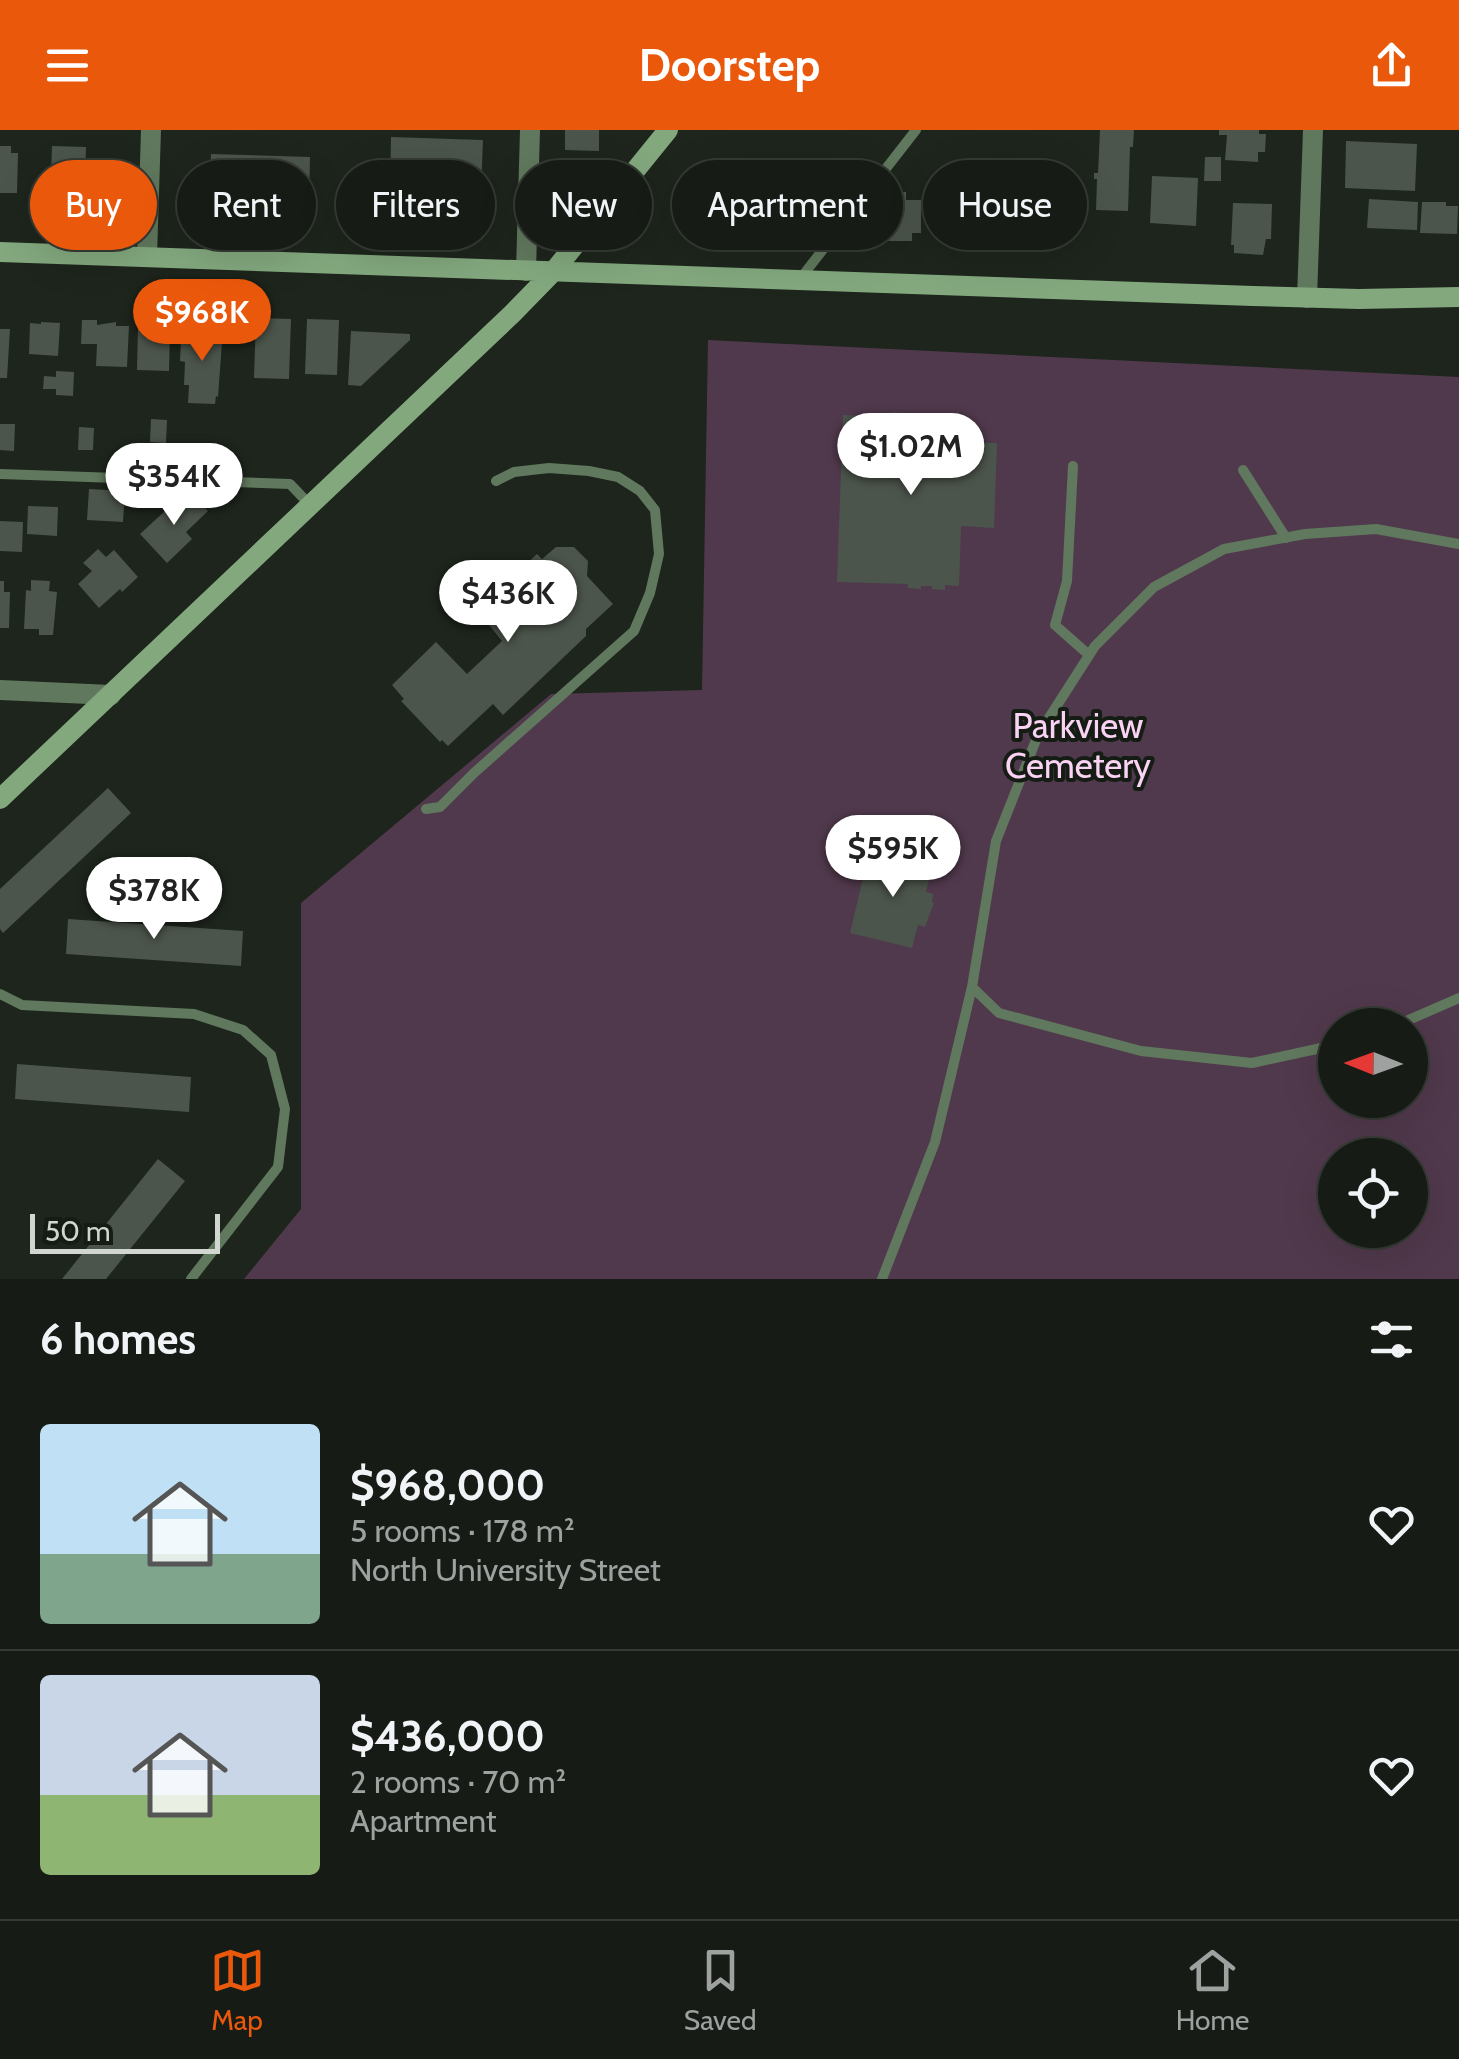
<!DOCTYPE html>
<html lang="en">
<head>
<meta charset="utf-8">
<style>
	:root { --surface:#161c15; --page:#1f251e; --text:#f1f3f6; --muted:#9ea1a0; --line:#353a34; --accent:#ea580c }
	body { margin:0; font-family:Cabin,sans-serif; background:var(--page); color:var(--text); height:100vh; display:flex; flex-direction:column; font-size:38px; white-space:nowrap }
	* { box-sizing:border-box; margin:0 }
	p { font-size:32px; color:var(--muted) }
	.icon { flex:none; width:55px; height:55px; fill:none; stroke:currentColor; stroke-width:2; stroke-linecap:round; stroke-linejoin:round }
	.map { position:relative; height:1149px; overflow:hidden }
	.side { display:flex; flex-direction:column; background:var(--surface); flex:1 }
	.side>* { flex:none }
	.banner { position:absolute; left:30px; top:30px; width:1400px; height:90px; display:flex; gap:20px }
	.needle { width:65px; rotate:271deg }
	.fabs { position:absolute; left:1318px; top:878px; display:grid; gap:20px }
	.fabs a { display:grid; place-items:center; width:110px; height:110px; border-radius:50%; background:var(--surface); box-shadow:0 10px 40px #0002,0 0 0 2px var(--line); font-size:50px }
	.scale { position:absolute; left:30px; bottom:25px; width:190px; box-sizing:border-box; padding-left:10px; border:5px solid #d1d6d0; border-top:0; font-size:28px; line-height:35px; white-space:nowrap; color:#d1d6d0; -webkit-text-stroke:8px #141c13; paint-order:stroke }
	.price { position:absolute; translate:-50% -85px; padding:0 22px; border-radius:35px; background:#fff; color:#222; font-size:32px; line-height:65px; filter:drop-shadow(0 2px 5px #0008) }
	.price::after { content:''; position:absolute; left:50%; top:60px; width:30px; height:22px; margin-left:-15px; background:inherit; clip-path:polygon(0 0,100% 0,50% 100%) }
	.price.on { background:var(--accent); color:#fff }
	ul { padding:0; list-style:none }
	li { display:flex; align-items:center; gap:30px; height:250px; padding:0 40px }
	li+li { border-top:2px solid var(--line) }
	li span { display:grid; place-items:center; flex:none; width:280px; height:200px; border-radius:10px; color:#555 }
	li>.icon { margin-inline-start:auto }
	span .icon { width:120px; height:120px; fill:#fffc; stroke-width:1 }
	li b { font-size:42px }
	h2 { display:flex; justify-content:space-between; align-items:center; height:120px; padding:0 40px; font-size:42px }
	.pill { padding:0 35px; border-radius:45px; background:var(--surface); box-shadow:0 10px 40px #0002,0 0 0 2px var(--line); font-size:35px; line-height:90px }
	.pill.on { background:var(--accent); color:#fff }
	header { display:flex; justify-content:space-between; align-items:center; height:130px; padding:0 40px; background:var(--accent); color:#fff; font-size:45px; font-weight:700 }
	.dock { display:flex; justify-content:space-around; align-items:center; height:140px; border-top:2px solid var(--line); background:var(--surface); font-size:28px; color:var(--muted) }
	.dock a { display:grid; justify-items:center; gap:5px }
	.dock .on { color:var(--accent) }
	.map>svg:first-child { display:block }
	.green { fill:#50394c; fill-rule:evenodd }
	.building { fill:#4c554b }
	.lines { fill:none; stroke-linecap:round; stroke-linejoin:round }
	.service { stroke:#60785d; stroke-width:10 }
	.minor { stroke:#60785d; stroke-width:20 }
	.secondary { stroke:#83a87e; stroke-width:20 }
	.labels { text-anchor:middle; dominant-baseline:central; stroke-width:8; stroke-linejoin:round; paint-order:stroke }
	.park-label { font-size:35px; fill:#fad2f3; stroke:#141c13 }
</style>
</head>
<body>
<header><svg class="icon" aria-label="menu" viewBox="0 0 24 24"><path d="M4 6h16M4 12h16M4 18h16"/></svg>Doorstep<svg class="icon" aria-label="share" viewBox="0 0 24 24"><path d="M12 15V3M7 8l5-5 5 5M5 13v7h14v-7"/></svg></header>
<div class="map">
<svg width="1459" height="1149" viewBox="0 0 1459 1149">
	<rect width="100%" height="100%" fill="#1d251c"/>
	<path class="green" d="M 708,210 L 1459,247 L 1459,1149 L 244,1149 L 301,1079 L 301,773 L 551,564 L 702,560 ZM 1335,895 L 1410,895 L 1410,970 L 1335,970 ZM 1335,1025 L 1410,1025 L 1410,1100 L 1335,1100 Z"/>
	<path class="building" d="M 565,0 L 599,0 L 599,21 L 565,20 Z
		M 1100,0 L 1134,0 L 1133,17 L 1130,17 L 1128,81 L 1096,80 L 1097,49 L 1094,49 L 1094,43 L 1098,43 Z
		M 1219,0 L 1259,0 L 1259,4 L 1266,4 L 1265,22 L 1258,22 L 1258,32 L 1225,30 L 1227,5 L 1219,5 Z
		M 391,7 L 483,10 L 481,61 L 390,57 Z
		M 1346,11 L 1417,14 L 1415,61 L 1345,58 Z
		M 0,16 L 11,16 L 11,23 L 18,23 L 17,63 L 0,63 Z
		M 52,16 L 86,17 L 84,78 L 50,77 Z
		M 211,24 L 310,27 L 309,72 L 209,68 Z
		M 1205,27 L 1221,27 L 1221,51 L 1204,51 Z
		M 1152,46 L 1198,48 L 1196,96 L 1150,93 Z
		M 826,49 L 845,65 L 830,83 L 810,67 Z
		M 1006,55 L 1039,55 L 1038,108 L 1035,108 L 1035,114 L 1006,114 Z
		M 891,62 L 906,62 L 906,70 L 921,70 L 921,103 L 912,103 L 912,111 L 885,111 L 885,101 L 877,101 L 878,82 L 887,82 L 887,69 L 890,69 Z
		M 1369,69 L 1418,72 L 1417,100 L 1367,98 Z
		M 1422,72 L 1446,72 L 1446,76 L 1458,76 L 1457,104 L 1420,103 Z
		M 1233,73 L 1272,74 L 1271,109 L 1266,109 L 1263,125 L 1234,123 L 1234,115 L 1231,115 Z
		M 256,188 L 291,189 L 289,249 L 254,248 Z
		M 307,189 L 339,190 L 337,245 L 305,244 Z
		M 82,190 L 97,190 L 97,195 L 116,192 L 116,196 L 129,196 L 127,237 L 96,236 L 97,214 L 81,214 Z
		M 41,192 L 60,193 L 58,226 L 29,224 L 30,193 L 41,194 Z
		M 189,194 L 210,194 L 210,203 L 216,203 L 215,211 L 222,212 L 218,267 L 216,266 L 215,274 L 188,273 L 189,255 L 184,255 L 185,232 L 180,231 L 181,210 L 188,210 Z
		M 138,195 L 160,196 L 160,201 L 170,201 L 169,241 L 137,240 Z
		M 0,199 L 10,199 L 7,248 L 0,248 Z
		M 351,201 L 410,204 L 410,210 L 361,256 L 348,255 Z
		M 56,241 L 74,242 L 73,266 L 56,265 L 56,259 L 43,259 L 44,246 L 56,247 Z
		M 891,282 L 908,283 L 908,288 L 914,288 L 914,283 L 931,283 L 931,288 L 937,288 L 937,284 L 954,284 L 953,289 L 964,289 L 963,312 L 997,313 L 994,398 L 961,396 L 959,456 L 945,455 L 945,460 L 932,459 L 932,456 L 921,456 L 921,459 L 908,458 L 908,454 L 837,452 L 843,285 L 891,287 Z
		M 151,289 L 167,290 L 166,313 L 150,312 Z
		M 0,294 L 15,294 L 14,321 L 0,320 Z
		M 79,297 L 94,298 L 93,320 L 78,320 Z
		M 89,359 L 125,361 L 123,392 L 87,390 Z
		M 192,364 L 208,381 L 186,402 L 192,409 L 167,433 L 140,404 L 166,380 L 170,384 Z
		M 28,376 L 58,377 L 57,406 L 27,404 Z
		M 0,391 L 23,392 L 22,422 L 0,421 Z
		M 556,417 L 574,417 L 588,431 L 587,446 L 613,474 L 586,499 L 586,506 L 503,585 L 493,574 L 448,616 L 442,610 L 440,612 L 401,571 L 404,569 L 392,555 L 436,512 L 467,544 L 502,511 L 477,480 L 537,424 L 542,429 Z
		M 98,419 L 106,427 L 114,420 L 138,447 L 122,462 L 120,459 L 99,478 L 78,454 L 92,441 L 83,433 Z
		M 31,450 L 50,451 L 49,461 L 57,462 L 53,505 L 39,505 L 39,499 L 24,499 L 26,460 L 31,461 Z
		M 0,451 L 4,451 L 4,462 L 10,462 L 9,498 L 0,498 Z
		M 108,658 L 131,683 L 3,803 L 0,799 L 0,759 Z
		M 869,722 L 932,737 L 926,762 L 933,764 L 932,772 L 934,773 L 925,797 L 918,795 L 912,818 L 850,803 Z
		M 68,789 L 243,801 L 241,836 L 66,824 Z
		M 17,934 L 191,947 L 189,982 L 15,969 Z
		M 158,1029 L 185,1051 L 106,1149 L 62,1149 Z"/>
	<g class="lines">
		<path class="service" d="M 800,149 L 916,0
			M 1073,336 L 1067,451 L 1055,495 L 1089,525
			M 1243,340 L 1286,408
			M 0,344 L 290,354 L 310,375
			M 426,679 L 440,677 L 474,643 L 634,501 L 650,463 L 659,424 L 655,380 L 640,361 L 618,347 L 589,341 L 549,338 L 514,342 L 496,351
			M 0,864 L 22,875 L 194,884 L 243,900 L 271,925 L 285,979 L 278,1037 L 191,1149
			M 1397,895 L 1459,868
			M 1335,915 L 1252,933 L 1141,921 L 999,883 L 972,857 L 996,711 L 1038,605 L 1095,516 L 1154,457 L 1224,419 L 1305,404 L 1376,399 L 1459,414
			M 882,1149 L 935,1012 L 972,857"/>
		<path class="minor" d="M 147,126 L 151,0
			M 526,141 L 530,0
			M 1307,168 L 1313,0
			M 0,560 L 111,565"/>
		<path class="secondary" d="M 0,122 L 1253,166 L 1359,169 L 1459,167
			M 0,669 L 512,184 L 553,142 L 668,0"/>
	</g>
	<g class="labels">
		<g class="park-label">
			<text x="1078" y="595">Parkview<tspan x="1078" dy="40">Cemetery</tspan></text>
		</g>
	</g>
</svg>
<div class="fabs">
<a><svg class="needle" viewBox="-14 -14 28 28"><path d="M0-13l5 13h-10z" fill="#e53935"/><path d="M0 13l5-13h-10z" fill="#9ea1a0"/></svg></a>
<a><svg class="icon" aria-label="locate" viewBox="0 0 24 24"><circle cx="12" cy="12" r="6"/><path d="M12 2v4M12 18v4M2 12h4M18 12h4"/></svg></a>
</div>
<div class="scale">50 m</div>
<b class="price on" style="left:202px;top:234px">$968K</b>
<b class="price" style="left:911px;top:368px">$1.02M</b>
<b class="price" style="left:174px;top:398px">$354K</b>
<b class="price" style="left:508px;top:515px">$436K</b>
<b class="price" style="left:893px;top:770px">$595K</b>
<b class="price" style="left:154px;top:812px">$378K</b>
<div class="banner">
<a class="pill on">Buy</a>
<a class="pill">Rent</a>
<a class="pill">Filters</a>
<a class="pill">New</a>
<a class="pill">Apartment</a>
<a class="pill">House</a>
</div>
</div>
<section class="side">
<h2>6 homes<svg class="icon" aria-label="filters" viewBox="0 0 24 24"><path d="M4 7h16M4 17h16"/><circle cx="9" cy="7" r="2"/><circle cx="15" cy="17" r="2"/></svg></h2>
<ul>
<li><span style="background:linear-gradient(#bfe0f5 65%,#7fa58c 0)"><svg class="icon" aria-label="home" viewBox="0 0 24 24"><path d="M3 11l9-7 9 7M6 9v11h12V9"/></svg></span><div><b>$968,000</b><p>5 rooms · 178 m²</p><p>North University Street</p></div><svg class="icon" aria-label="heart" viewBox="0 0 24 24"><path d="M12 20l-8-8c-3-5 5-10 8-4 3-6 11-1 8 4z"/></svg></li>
<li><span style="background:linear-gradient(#c9d6e8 60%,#8fb573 0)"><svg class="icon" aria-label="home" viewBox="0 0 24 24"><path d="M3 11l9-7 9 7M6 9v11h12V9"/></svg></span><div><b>$436,000</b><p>2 rooms · 70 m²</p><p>Apartment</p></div><svg class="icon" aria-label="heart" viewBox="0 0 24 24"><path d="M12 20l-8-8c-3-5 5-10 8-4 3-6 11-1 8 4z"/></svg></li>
</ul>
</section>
<nav class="dock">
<a class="on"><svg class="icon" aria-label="map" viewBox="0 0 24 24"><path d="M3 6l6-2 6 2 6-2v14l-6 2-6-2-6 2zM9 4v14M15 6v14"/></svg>Map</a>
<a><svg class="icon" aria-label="saved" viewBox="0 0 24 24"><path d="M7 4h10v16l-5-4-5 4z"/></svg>Saved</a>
<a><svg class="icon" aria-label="home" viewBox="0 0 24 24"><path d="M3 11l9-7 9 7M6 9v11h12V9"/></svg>Home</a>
</nav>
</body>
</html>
